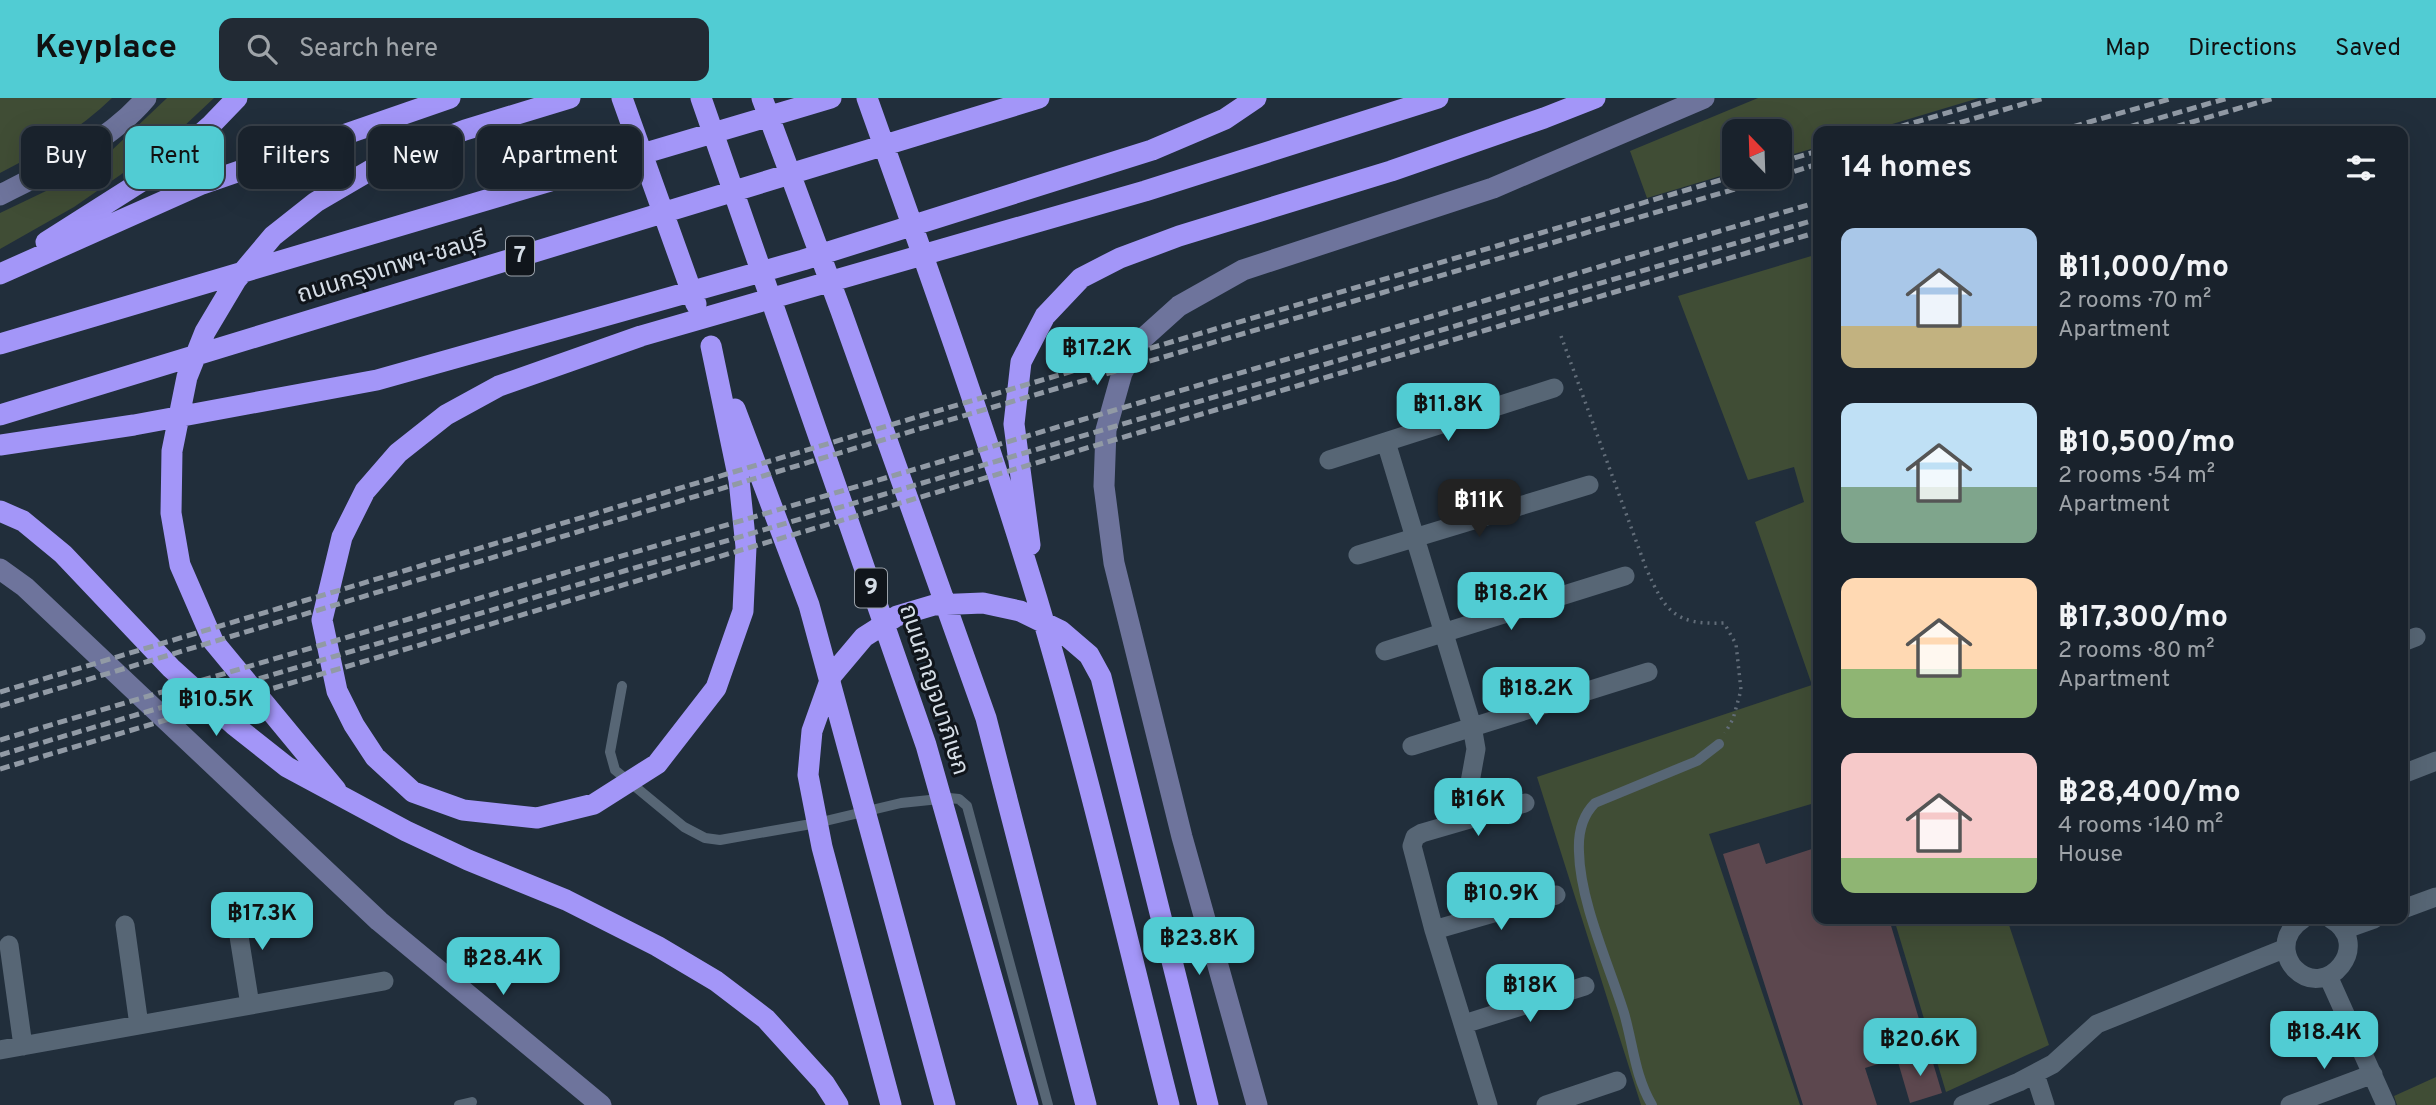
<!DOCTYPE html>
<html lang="en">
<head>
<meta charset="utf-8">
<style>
	:root { --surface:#19222c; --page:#222a34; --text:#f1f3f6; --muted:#9fa4a9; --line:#373f48; --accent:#51ccd3 }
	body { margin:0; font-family:Overpass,"Noto Sans Thai",sans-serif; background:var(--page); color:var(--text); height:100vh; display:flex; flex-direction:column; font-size:26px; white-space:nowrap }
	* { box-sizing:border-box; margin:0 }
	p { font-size:23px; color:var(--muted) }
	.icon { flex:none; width:38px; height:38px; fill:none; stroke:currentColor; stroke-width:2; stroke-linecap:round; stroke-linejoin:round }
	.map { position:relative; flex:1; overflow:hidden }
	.sheet { position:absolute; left:1813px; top:28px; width:595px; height:798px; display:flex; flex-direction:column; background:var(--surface); border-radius:14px; box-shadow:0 7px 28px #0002,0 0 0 2px var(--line) }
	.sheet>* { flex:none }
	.guide { position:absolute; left:21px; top:28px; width:665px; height:63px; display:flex; gap:14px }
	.needle { width:46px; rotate:337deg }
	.controls { position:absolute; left:1722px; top:21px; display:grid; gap:14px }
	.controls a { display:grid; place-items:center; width:70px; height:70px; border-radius:14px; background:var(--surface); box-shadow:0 7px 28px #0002,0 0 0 2px var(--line); font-size:35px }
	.price { position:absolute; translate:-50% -60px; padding:0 16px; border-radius:14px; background:var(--accent); color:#111; font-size:23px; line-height:46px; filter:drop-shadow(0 2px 4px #0008) }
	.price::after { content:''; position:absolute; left:50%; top:42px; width:21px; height:16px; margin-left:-10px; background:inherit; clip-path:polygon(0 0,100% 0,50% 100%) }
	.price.current { background:#222; color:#fff }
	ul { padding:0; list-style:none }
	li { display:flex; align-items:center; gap:21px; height:175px; padding:0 28px }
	li span { display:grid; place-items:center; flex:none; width:196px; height:140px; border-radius:14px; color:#555 }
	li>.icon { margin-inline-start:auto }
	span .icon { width:84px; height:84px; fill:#fffc; stroke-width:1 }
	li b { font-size:30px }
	h2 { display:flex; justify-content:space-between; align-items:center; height:84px; padding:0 28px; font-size:30px }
	.pill { padding:0 24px; border-radius:14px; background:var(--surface); box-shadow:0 7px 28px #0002,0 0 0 2px var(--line); font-size:24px; line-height:63px }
	.pill.current { background:var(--accent); color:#111 }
	header { display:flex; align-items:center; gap:42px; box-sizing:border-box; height:98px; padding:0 35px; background:var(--accent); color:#111 }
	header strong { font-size:33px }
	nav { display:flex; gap:38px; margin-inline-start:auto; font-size:24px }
	.search { width:490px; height:63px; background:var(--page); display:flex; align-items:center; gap:18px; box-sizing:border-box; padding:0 24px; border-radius:14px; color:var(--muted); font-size:26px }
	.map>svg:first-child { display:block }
	.green { fill:#404d35 }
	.building { fill:#5c474e }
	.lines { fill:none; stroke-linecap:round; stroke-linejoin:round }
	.path { stroke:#626d79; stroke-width:3.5; stroke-dasharray:2 5; stroke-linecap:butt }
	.lane { stroke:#576675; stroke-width:10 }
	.street { stroke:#576675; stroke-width:19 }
	.secondary { stroke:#6e749c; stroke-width:21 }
	.highway { stroke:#a396f8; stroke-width:21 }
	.rail { stroke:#919aa5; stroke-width:5; stroke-dasharray:10 5; stroke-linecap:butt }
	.labels { text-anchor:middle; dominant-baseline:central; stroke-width:6; stroke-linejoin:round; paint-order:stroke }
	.shield { fill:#10151b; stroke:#9aa1a9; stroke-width:2 }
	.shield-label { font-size:23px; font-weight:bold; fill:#d5dde6 }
	.street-label { font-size:24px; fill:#d5dde6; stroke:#10151b }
</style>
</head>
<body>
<header>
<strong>Keyplace</strong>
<div class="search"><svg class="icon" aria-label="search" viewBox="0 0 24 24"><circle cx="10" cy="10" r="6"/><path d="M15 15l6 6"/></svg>Search here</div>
<nav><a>Map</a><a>Directions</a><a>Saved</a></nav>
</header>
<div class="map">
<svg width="2436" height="1007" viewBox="0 0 2436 1007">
	<rect width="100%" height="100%" fill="#212e3b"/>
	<path class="green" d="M 0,0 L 112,0 C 79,32 41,54 0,75 Z
		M 167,0 L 214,0 L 165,46 L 74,109 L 0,151 L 0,115 L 92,71 Z
		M 1758,0 L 1979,0 L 1869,33 L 1818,33 L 1818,49 L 1780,60 L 1780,33 L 1734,33 L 1734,74 L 1647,100 L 1630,53 Z
		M 1818,156 L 1818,704 L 1709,736 L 1800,1007 L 1641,1007 L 1537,679 L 1812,587 L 1755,424 L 1804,404 L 1794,369 L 1748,382 L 1678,198 Z
		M 1894,821 L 2007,821 L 2049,947 L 1946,994 Z
		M 2436,979 L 2436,1007 L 2397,1007 L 2394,998 Z"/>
	<path class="building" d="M 1759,745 L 1766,766 L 1818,749 L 1818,821 L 1889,821 L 1928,951 L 1865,970 L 1877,1007 L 1803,1007 L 1723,756 Z
		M 1930,955 L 1942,995 L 1910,1005 L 1898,964 Z"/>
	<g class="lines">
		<path class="path" d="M 1561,238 L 1646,470 C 1665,513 1674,527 1724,525 L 1736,546 L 1741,592 L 1733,621 L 1725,635"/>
		<path class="lane" d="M 622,588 L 610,654 L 615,672 L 684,729 L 705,740 L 720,742 L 817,725 L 901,705 L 949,700 L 959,701 L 967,708 L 1048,1007
			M 459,1007 L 472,1004
			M 1652,1007 C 1635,979 1633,946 1624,915 C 1609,867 1580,804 1579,754 C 1578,735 1582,718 1595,705 L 1697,663 L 1719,646"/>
		<path class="street" d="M 1386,344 L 1472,628 L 1476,651 L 1463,723
			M 1329,362 L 1554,290
			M 1358,457 L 1589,387
			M 2403,544 L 2416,539
			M 1385,553 L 1625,478
			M 1412,648 L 1648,574
			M 2403,676 L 2436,663
			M 234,807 L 250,907
			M 2403,811 L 2436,799
			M 2303,821 C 2292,828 2285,838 2286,852 C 2287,859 2290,866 2295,871 C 2327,903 2374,846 2331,821
			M 125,827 L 139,927
			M 1434,832 L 1556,797
			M 2343,832 L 2374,821
			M 9,847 L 23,948
			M 2328,878 L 2386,1007
			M 1464,926 L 1585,888
			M 0,952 L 384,883
			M 2035,976 L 2045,1007
			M 1488,1007 L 1434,832 L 1412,748 L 1415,739 L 1422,735 L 1525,705
			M 1546,1007 L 1617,983
			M 1963,1007 L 2019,984 L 2053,966 L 2097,926 L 2286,850
			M 2290,1007 L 2373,976"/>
		<path class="secondary" d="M 0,97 C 49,72 110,43 146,0
			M 0,471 L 25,489 L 379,823 L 601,1007
			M 1257,1007 L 1182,739 L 1114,465 L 1104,388 L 1106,332 L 1122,275 L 1139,244 L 1179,208 L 1243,172 L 1493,90 L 1704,0"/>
		<path class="highway" d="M 622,0 L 696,206
			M 701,0 L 926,647 L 1028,1007
			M 762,0 L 841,213 L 986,620 L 1086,1007
			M 867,0 C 926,166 986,332 1037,501 C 1087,668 1126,838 1169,1007
			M 46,144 L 161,71 L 210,28 L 237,0
			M 0,176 L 202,86 L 450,0
			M 0,246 L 831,0
			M 711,248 L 739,382 L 746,449 L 743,513 L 716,590 L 657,666 L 594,706 L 537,720 L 463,712 L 413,694 L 375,659 L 354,627 L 337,593 L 322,522 L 342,439 L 365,393 L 398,355 L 446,317 L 499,288 L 641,238 L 1145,93 L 1438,0
			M 735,311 L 809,507 L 945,1007
			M 0,317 L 1039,0
			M 0,347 L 134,327 L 377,282 L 803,162 L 1152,52 L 1225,21 L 1256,0
			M 0,413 L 23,423 L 63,456 L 171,570 L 234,627 L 287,669 L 406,733 L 468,762 L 566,802 L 657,848 L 716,883 L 766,921 L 824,985 L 838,1007
			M 1030,447 L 1014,326 L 1021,264 L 1045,218 L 1081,180 L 1120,160 L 1179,138 L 1391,73 L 1544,20 L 1595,0
			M 336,692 L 213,543 L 180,467 L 171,415 L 172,353 L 187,279 L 205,234 L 236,182 L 273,138 L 316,104 L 393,59 L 465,32 L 570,0
			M 891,1007 L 822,749 L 808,677 L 812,633 L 832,577 L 864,539 L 897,518 L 934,507 L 983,505 L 1020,513 L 1061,533 L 1089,557 L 1101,579 L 1208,1007"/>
		<path class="rail" d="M 1885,33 L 1998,0
			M 1931,33 L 2044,0
			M 2058,33 L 2173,0
			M 2115,33 L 2228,0
			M 2161,33 L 2274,0
			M 1780,64 L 1818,53
			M 1780,78 L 1818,66
			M 0,594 L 927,316 L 1734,78
			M 0,608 L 929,328 L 1776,79
			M 0,642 L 1818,104
			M 0,657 L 1818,121
			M 0,671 L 1818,134"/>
	</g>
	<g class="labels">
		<g class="shield">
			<rect x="506" y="138.5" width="28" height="39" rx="5"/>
			<rect x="855" y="470.5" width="32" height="39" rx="5"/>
		</g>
		<g class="shield-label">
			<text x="520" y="158">7</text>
			<text x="871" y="490">9</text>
		</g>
		<g class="street-label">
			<text transform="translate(392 170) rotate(-17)">ถนนกรุงเทพฯ-ชลบุรี</text>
			<text transform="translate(933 592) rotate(72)">ถนนกาญจนาภิเษก</text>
		</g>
	</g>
</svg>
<div class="controls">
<a><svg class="needle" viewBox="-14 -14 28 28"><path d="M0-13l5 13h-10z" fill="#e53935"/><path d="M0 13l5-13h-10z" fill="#9fa4a9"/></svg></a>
</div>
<b class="price" style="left:1097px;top:289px">฿17.2K</b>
<b class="price" style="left:1448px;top:345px">฿11.8K</b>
<b class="price current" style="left:1479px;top:441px">฿11K</b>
<b class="price" style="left:1511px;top:534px">฿18.2K</b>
<b class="price" style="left:1536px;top:629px">฿18.2K</b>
<b class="price" style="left:216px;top:640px">฿10.5K</b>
<b class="price" style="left:1478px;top:740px">฿16K</b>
<b class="price" style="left:1501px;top:834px">฿10.9K</b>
<b class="price" style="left:262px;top:854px">฿17.3K</b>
<b class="price" style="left:1199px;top:879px">฿23.8K</b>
<b class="price" style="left:503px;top:899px">฿28.4K</b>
<b class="price" style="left:1530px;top:926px">฿18K</b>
<b class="price" style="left:2324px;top:973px">฿18.4K</b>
<b class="price" style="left:1920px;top:980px">฿20.6K</b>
<div class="guide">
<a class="pill">Buy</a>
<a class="pill current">Rent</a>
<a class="pill">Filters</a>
<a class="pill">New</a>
<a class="pill">Apartment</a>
</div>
<section class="sheet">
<h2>14 homes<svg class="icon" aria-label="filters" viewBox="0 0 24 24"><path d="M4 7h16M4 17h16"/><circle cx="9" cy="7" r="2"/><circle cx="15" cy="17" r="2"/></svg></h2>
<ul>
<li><span style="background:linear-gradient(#a9c7e8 70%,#c2b280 0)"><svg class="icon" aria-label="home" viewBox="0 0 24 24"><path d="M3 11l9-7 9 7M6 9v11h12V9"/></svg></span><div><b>฿11,000/mo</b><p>2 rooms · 70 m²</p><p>Apartment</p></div></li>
<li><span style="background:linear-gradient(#bfe0f5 60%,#7fa58c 0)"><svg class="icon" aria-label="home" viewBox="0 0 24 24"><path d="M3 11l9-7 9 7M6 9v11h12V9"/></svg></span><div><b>฿10,500/mo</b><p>2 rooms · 54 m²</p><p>Apartment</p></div></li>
<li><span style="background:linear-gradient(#ffd9b3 65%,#8fb573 0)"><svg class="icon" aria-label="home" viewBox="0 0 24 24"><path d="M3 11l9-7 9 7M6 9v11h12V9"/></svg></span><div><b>฿17,300/mo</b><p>2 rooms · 80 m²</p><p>Apartment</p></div></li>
<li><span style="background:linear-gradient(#f6c9c9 75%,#8fb573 0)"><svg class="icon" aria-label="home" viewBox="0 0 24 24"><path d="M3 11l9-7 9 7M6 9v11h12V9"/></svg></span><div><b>฿28,400/mo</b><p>4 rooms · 140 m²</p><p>House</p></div></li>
</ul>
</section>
</div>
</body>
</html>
